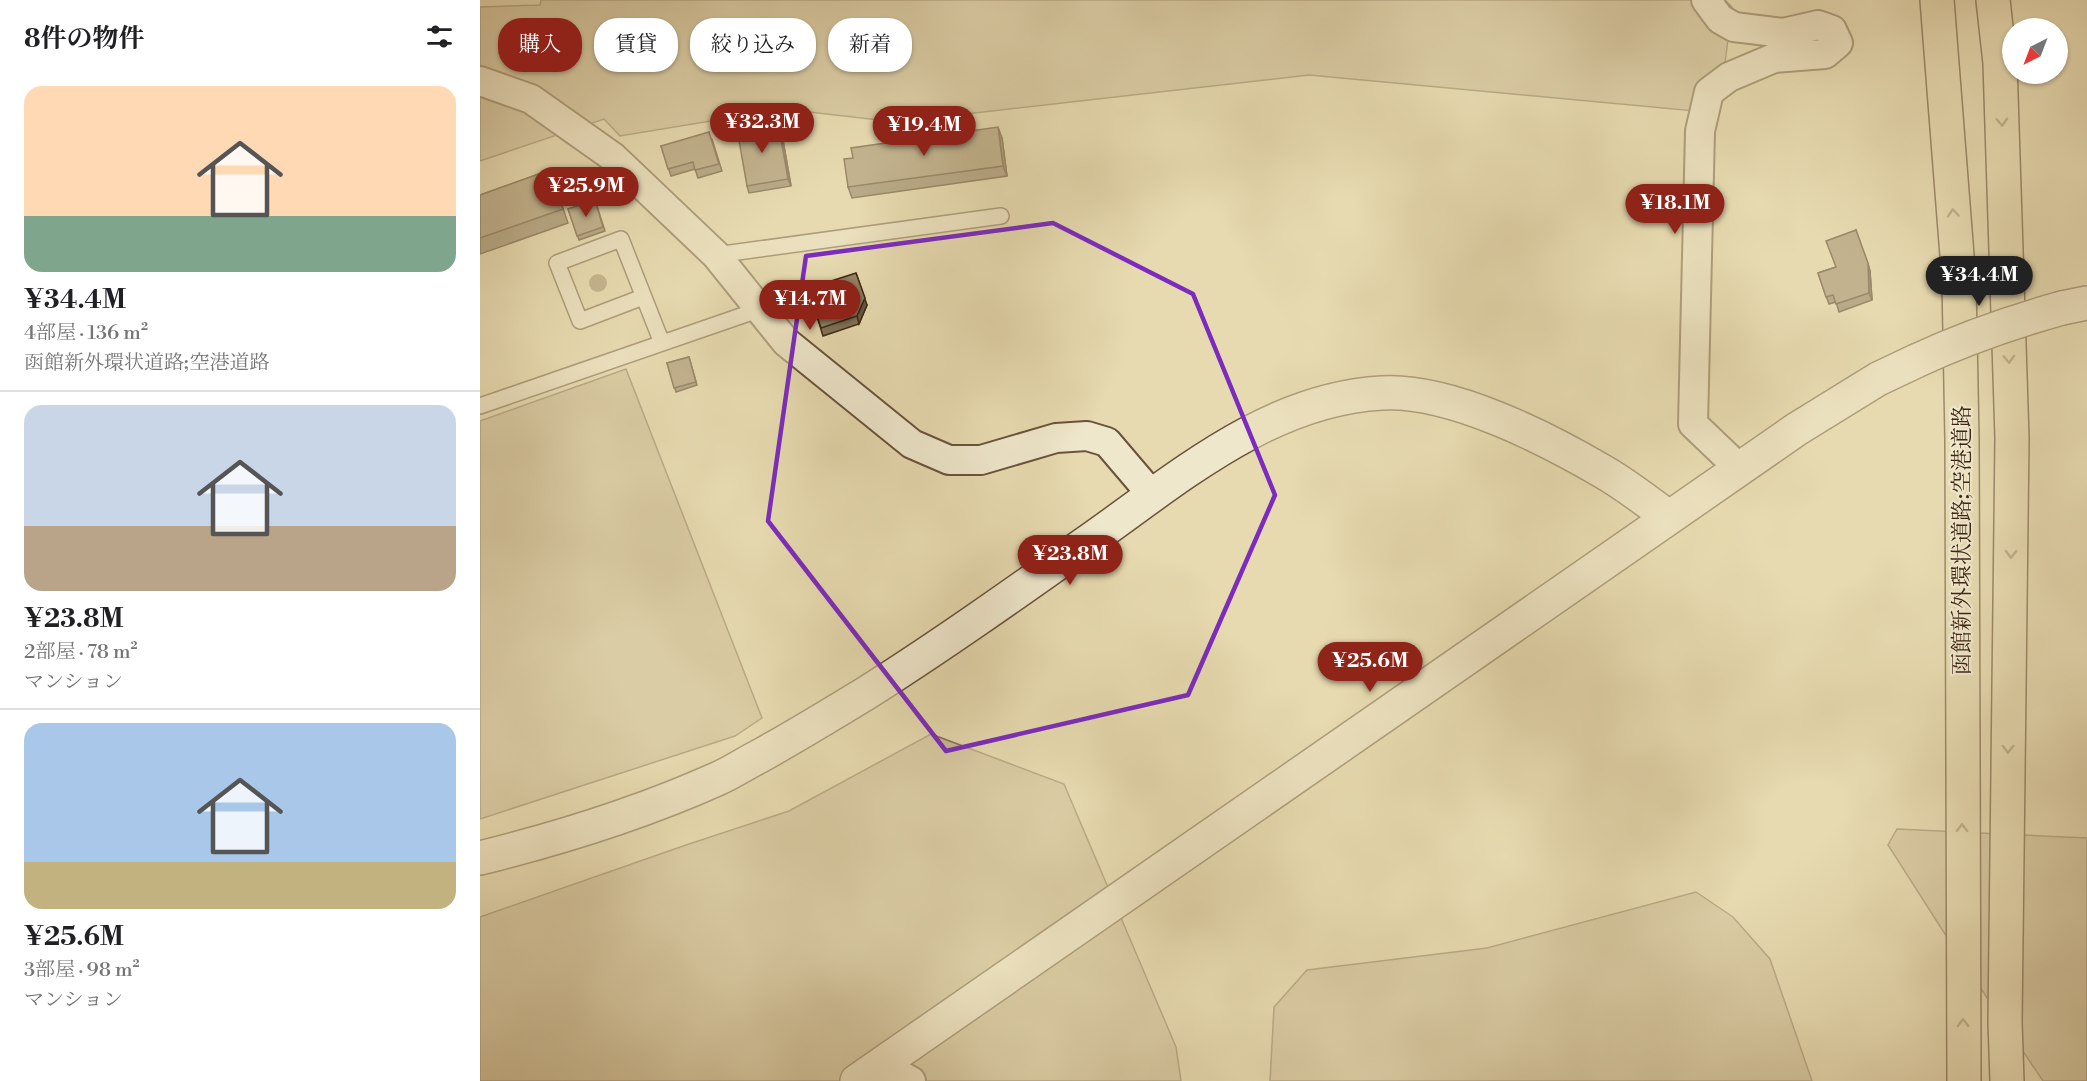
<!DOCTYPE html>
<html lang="ja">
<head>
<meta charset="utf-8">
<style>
	:root { --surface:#fff; --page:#f6f6f6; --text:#202124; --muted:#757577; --line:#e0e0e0; --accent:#8f2418 }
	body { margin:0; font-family:"Libre Bodoni","Noto Serif JP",serif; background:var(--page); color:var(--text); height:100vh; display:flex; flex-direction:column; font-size:22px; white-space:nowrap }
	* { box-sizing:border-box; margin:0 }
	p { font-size:20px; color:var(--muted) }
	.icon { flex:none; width:33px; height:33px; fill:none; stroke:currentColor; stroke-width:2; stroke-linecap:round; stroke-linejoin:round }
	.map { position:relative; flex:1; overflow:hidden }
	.panel { display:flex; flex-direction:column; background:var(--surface); width:480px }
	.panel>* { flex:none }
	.banner { position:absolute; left:18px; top:18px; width:570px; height:54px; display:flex; gap:12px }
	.needle { width:39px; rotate:222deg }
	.controls { position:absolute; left:1522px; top:18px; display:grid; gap:12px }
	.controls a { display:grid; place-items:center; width:66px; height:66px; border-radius:50%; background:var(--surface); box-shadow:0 2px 4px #0004; font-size:30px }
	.price { position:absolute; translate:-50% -51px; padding:0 14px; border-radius:21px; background:var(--accent); color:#fff; font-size:20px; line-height:39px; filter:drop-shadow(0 2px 3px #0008) }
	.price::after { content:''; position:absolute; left:50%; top:36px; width:18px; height:14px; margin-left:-9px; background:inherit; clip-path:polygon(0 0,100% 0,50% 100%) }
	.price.active { background:#222; color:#fff }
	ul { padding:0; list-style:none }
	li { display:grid; align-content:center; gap:12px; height:318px; padding:0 24px }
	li+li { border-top:2px solid var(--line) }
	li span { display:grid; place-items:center; height:186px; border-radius:18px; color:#555 }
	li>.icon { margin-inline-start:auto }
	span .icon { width:108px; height:108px; fill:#fffc; stroke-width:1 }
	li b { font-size:26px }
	h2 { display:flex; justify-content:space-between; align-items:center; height:72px; padding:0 24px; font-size:26px }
	.tag { padding:0 21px; border-radius:24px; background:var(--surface); box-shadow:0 2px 4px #0004; font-size:21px; line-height:54px }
	.tag.active { background:var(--accent); color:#fff }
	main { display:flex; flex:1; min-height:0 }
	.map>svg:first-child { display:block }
	.green { fill:#cabb95; stroke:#847054; stroke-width:1.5 }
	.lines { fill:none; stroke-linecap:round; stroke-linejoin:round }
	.service-casing { stroke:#69533a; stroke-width:18 }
	.minor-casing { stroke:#69533a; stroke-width:32 }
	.tertiary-casing { stroke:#69533a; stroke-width:36 }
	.motorway-casing { stroke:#3f2613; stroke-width:36 }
	.service { stroke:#efe7cc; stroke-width:15 }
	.minor { stroke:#efe7cc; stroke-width:28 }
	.tertiary { stroke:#efe7cc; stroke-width:33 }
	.motorway { stroke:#e7dab0; stroke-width:33 }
	.tertiary-bridge-casing { stroke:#69533a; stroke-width:36; stroke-linecap:butt }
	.tertiary-bridge { stroke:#efe7cc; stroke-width:33 }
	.tree { fill:#9e8b6c }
	.wall { fill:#817257; stroke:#3f2613; stroke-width:1.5 }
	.shaded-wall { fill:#695c47; stroke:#3f2613; stroke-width:1.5 }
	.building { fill:#968465; stroke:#3f2613; stroke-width:1.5 }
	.oneway { stroke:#938062 }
	.marked { fill:none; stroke:#7b2cbf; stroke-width:4.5; stroke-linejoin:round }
	.labels { text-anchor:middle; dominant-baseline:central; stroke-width:4.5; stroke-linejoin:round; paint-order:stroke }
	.street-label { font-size:22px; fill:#3f2613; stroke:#efe7cc }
</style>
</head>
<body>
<main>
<section class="panel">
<h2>8件の物件<svg class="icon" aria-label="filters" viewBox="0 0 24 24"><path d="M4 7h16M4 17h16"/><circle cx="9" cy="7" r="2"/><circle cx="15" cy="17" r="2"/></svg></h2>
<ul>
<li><span style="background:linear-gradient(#ffd9b3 70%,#7fa58c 0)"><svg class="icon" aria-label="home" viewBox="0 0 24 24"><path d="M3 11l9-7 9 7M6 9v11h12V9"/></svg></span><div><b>¥34.4M</b><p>4部屋 · 136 m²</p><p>函館新外環状道路;空港道路</p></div></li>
<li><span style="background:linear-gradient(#c9d6e8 65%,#b9a48a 0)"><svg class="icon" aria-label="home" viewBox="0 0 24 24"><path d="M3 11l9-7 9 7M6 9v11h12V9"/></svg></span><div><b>¥23.8M</b><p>2部屋 · 78 m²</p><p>マンション</p></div></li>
<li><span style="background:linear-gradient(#a9c7e8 75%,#c2b280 0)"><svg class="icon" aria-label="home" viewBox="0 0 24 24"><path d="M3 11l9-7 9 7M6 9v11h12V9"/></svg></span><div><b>¥25.6M</b><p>3部屋 · 98 m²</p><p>マンション</p></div></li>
</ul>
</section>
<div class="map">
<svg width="1607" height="1081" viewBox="0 0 1607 1081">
	<rect width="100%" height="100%" fill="#e7dab0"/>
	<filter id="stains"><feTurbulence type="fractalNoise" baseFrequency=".00333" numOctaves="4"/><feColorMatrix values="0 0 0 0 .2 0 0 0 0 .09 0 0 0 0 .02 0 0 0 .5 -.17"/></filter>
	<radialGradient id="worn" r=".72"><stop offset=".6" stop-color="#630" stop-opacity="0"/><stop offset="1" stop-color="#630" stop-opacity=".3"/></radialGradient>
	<path class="green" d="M 61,0 L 1245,0 L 1252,7 L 1244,71 L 1215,111 L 829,75 L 416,122 L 303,109 L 140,136 L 124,119 L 0,161 L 0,7 L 60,5 Z
		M 146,369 L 282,718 L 255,736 L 0,819 L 0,421 Z
		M 451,734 L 584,784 L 696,1047 L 701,1081 L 0,1081 L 0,917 L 206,845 L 309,811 Z
		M 1417,829 L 1607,838 L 1607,1081 L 1563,1081 L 1479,956 L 1408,845 Z
		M 1216,892 L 1253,917 L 1290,959 L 1332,1081 L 790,1081 L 794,1007 L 827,970 L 1007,948 Z"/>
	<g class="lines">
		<defs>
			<path id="service" d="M 236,255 L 521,216
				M 163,297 L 100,321 L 77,263 L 141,239 L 182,343
				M 0,406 L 281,309"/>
			<path id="minor" d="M 1226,0 L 1240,19 L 1254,27 L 1303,33 L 1338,25 L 1352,30 L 1358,43 L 1345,54 L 1294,58 L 1249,77 L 1229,92 L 1220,131 L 1213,424 L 1259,468
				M 0,81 L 51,99 L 133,157 L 236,255 L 306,342 L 432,444 L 469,460 L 501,460 L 576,438 L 607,436 L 627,442 L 673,496
				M 400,1064 L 431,1081"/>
			<path id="tertiary" d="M 1582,308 L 1607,303
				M 0,858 C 81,838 161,813 237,779 C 251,773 264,764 278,757 C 316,736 352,714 388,692 C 462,645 534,594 606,543 C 695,481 787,399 902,393 C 969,389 1064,437 1122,471 C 1145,484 1167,501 1188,517
				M 377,1081 L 1317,429 L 1398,379 L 1436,361"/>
			<path id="motorway" d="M 1457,0 L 1479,281 L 1482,440 L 1484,1081
				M 1513,0 L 1520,63 L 1532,438 L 1525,1022 L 1527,1081"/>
		</defs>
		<use href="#service" class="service-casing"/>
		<use href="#minor" class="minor-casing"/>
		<use href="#tertiary" class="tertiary-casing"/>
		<use href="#motorway" class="motorway-casing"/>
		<use href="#service" class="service"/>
		<use href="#minor" class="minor"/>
		<use href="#tertiary" class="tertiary"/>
		<use href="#motorway" class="motorway"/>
		<defs>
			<path id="tertiary-bridge" d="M 1436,361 C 1483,339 1532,322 1582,308"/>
		</defs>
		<use href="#tertiary-bridge" class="tertiary-bridge-casing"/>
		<use href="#tertiary-bridge" class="tertiary-bridge"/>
	</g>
	<circle class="tree" cx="118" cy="283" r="9"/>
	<path class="wall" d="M 298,122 L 301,129 L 311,186 L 269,193 L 267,186 Z
		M 522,138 L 527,176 L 372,198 L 368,187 Z
		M 232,139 L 242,171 L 218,178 L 215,169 L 191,176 L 181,146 Z
		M 70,170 L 88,223 L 0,254 L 0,195 Z
		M 115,200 L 125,231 L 99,240 L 88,209 Z
		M 1376,230 L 1390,271 L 1392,300 L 1359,312 L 1356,302 L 1349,304 L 1338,273 L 1356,267 Z
		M 387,305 L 379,324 L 343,336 L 335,310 Z
		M 209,357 L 217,385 L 196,392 L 187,363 Z"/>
	<path class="shaded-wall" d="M 298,122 L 301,129 L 311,186 L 308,179 Z
		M 518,127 L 522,138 L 527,176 L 523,166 Z
		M 1388,263 L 1390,271 L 1392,300 L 1389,293 Z
		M 376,273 L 387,305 L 379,324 L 377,316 Z"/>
	<path class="building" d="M 298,122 L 308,179 L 267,186 L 257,129 Z
		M 518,127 L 523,166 L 368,187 L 364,159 L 373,158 L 371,148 Z
		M 229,132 L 239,164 L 215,170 L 213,162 L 188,169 L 181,146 Z
		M 70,170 L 83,209 L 0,238 L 0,195 Z
		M 115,200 L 123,227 L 97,236 L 88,209 Z
		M 1376,230 L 1388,263 L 1389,293 L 1356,304 L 1353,295 L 1346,297 L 1338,273 L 1356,267 L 1346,241 Z
		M 376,273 L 385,298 L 377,316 L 341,328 L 335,310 L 347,307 L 339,285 Z
		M 209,357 L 216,382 L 194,388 L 187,363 Z"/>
	<defs><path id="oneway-chevron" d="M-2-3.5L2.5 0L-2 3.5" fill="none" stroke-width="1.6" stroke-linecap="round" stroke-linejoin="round" transform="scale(1.5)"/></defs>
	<g class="oneway">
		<use href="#oneway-chevron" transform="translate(1522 122) rotate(88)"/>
		<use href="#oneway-chevron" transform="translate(1473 213) rotate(-95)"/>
		<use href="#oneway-chevron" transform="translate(1529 359) rotate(88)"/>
		<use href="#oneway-chevron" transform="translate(1531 554) rotate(91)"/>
		<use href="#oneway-chevron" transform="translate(1528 749) rotate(91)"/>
		<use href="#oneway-chevron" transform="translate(1482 828) rotate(-90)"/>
		<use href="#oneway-chevron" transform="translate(1483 1023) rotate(-91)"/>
	</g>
	<path d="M0 0H1607V1081H0ZM 573,223 L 713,294 L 795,495 L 708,695 L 466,751 L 288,521 L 326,256 Z" fill="#e7dab0" fill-opacity=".55" fill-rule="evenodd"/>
	<path class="marked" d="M 573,223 L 713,294 L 795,495 L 708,695 L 466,751 L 288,521 L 326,256 Z"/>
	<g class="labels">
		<g class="street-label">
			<text transform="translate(1482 540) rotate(-90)">函館新外環状道路;空港道路</text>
		</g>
	</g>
	<rect width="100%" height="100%" filter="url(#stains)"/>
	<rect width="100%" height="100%" fill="url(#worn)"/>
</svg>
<div class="controls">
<a><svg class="needle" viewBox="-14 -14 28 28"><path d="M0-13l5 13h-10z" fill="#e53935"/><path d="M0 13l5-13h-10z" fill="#757577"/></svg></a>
</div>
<b class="price" style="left:282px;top:154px">¥32.3M</b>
<b class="price" style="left:444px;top:157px">¥19.4M</b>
<b class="price" style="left:106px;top:218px">¥25.9M</b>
<b class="price" style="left:1195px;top:235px">¥18.1M</b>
<b class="price active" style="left:1499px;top:307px">¥34.4M</b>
<b class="price" style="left:330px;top:331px">¥14.7M</b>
<b class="price" style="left:590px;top:586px">¥23.8M</b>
<b class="price" style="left:890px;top:693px">¥25.6M</b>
<div class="banner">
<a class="tag active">購入</a>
<a class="tag">賃貸</a>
<a class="tag">絞り込み</a>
<a class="tag">新着</a>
</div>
</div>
</main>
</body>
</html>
